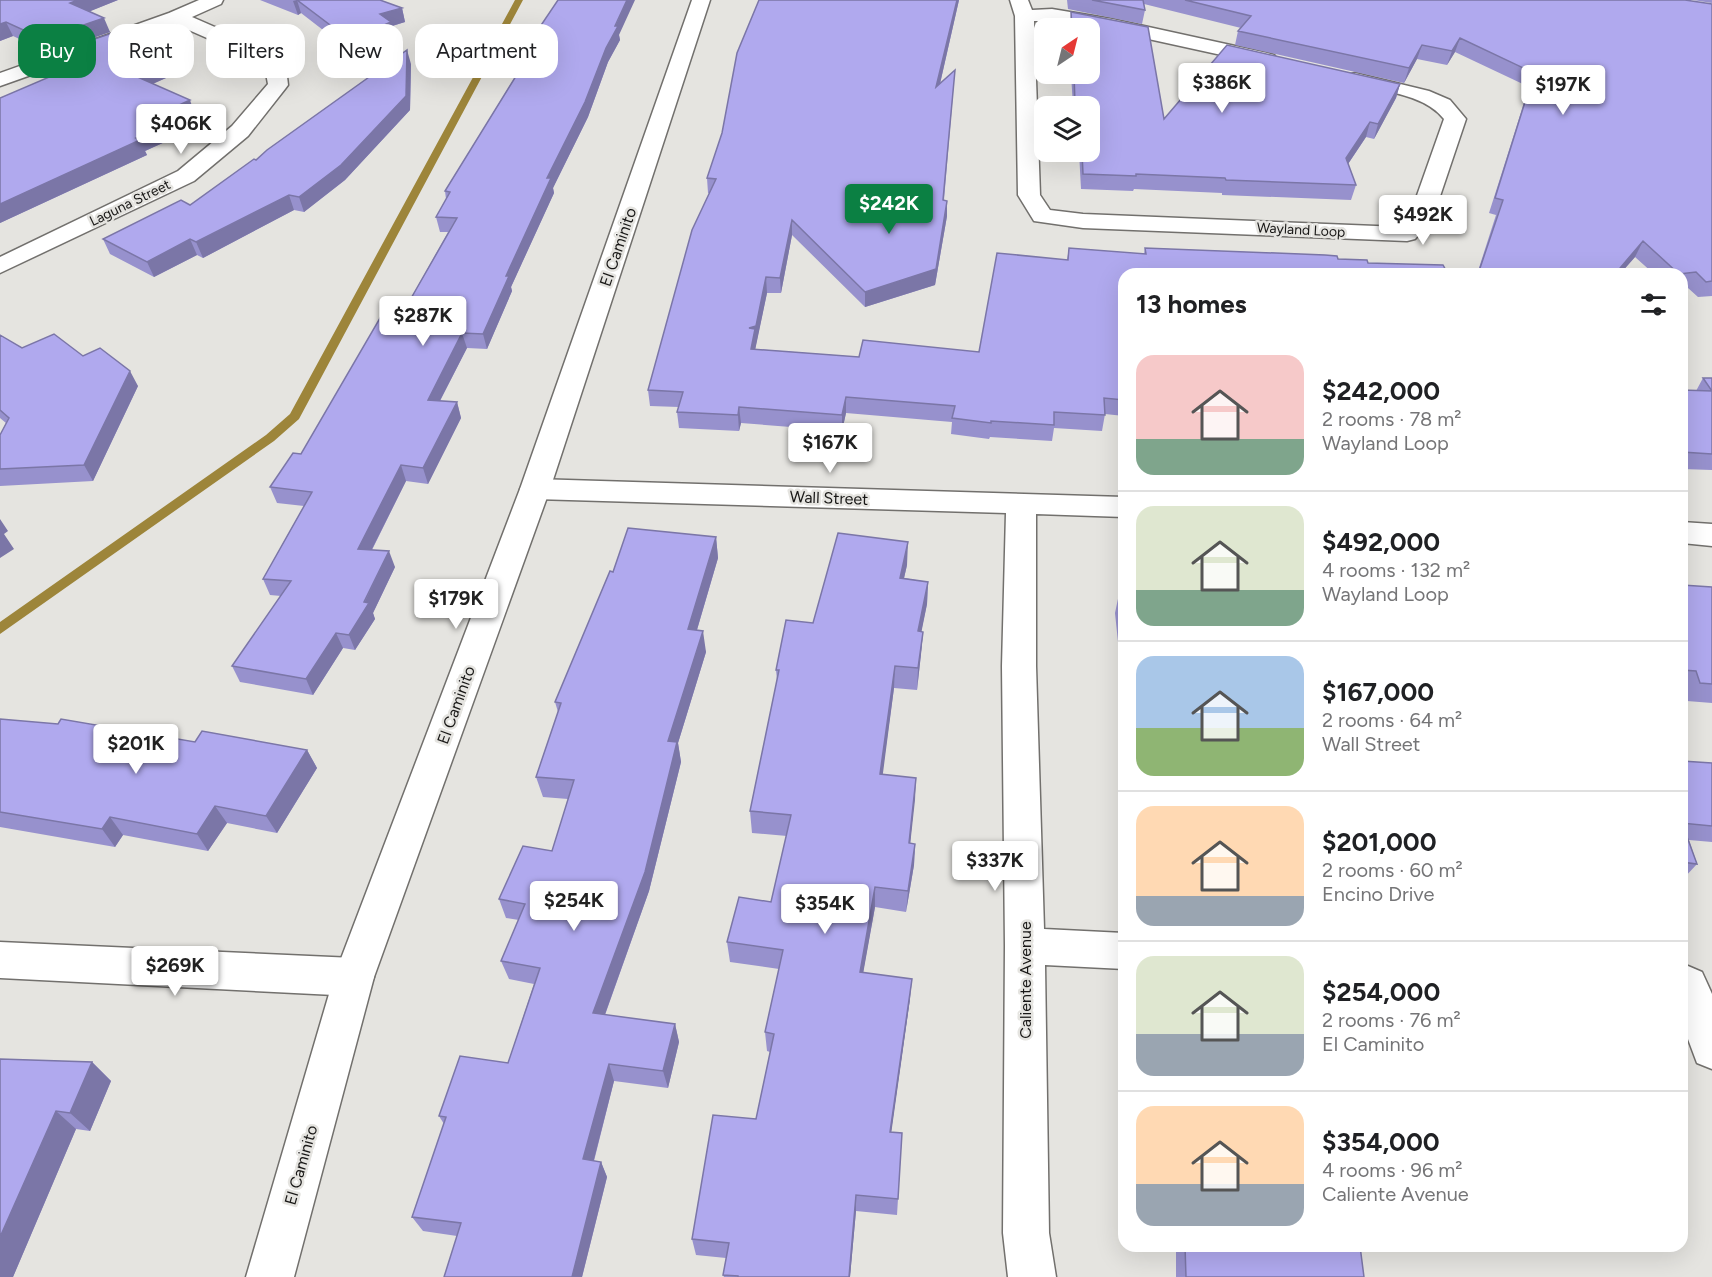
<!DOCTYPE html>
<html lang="en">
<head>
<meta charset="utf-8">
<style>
	:root { --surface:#fff; --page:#f2f2f2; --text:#202124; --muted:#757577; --line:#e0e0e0; --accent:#0b8043 }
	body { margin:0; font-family:Figtree,sans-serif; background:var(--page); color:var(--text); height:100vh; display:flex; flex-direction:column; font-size:22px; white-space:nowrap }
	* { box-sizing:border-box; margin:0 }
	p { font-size:20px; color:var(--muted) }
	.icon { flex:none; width:33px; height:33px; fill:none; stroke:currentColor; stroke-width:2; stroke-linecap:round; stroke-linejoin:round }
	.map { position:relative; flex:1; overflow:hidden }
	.details { position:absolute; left:1118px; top:268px; width:570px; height:984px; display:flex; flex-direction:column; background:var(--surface); border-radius:18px; box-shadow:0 6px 24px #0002 }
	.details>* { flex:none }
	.hud { position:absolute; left:18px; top:24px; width:570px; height:54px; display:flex; gap:12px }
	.needle { width:39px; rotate:35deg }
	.buttons { position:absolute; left:1034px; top:18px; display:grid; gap:12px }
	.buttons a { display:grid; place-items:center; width:66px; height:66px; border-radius:12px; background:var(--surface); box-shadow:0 6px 24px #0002; font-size:30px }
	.price { position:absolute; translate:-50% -51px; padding:0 14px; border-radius:6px; background:#fff; color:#222; font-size:20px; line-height:39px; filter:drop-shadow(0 2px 3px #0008) }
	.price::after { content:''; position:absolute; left:50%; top:36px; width:18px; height:14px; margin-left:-9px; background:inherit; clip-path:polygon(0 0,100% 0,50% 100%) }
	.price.active { background:var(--accent); color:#fff }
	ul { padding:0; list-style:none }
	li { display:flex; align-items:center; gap:18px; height:150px; padding:0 18px }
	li+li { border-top:2px solid var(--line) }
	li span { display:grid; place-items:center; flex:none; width:168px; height:120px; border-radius:18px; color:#555 }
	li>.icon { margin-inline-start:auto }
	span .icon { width:72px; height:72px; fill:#fffc; stroke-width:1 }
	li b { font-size:26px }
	h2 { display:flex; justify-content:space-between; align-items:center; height:72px; padding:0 18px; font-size:26px }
	.chip { padding:0 21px; border-radius:18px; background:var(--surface); box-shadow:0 6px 24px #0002; font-size:21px; line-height:54px }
	.chip.active { background:var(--accent); color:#fff }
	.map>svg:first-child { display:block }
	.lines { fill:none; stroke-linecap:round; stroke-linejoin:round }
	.stream { fill:#9d853a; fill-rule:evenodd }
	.street-casing { stroke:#72706d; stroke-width:3 }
	.secondary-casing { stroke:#72706d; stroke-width:3 }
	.street { fill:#fff; fill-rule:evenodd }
	.secondary { fill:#fff; fill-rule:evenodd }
	.wall { fill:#9791cd }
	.shaded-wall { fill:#7b76a7 }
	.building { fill:#b0a9ee; stroke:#7b76a7; stroke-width:1.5 }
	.labels { text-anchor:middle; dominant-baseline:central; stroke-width:5; stroke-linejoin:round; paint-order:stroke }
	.far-street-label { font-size:14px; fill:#181716; stroke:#e5e4e0 }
	.street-label { font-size:16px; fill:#181716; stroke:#e5e4e0 }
</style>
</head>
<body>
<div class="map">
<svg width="1712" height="1277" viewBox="0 0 1712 1277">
	<rect width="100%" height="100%" fill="#e5e4e0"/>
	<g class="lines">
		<path class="stream" d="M 515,0 L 523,0 L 299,419 L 274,441 L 0,634 L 0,622 L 266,435 L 290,414 Z"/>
		<defs>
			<path id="street" d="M 199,0 L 223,0 L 221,4 L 192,17 L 279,55 L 286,68 L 288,85 L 285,89 L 248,136 L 194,181 L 0,273 L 0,257 L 178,171 L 232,126 L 268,84 L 264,63 L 175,24 L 0,86 L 0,73 L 169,13 Z
				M 1010,0 L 1028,0 L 1032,10 L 1052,9 L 1112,19 L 1267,53 L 1274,55 L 1277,59 L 1274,63 L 1267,65 L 1112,31 L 1052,21 L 1034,21 L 1040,195 L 1050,210 L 1083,214 L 1401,227 L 1409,218 L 1444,119 C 1424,93 1379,91 1348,83 L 1345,79 L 1348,75 L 1355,73 L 1429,91 L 1450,100 L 1466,119 L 1432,220 L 1415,239 L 1407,241 L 1083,228 L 1034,221 L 1018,195 L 1015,16 Z
				M 535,479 L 1124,497 L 1124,517 L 1036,514 L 1036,666 L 1044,929 L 1124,933 L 1124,969 L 1045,965 L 1049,1233 L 1056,1277 L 1008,1277 L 1003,1233 L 1005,946 L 1002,666 L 1006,513 L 535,499 L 525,496 L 520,489 L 525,482 Z
				M 1682,522 L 1712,524 L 1712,546 L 1682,543 Z
				M 0,942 L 354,958 L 368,964 L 374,977 L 368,990 L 354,996 L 0,978 Z
				M 1688,966 L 1702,972 L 1712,994 L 1712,1069 L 1697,1063 L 1682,1023 L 1682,969 Z"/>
			<path id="secondary" d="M 692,0 L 710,0 L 550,489 L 374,977 L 294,1277 L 246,1277 L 334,977 L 520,489 Z"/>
		</defs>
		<use href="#street" class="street-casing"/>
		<use href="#secondary" class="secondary-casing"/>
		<use href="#street" class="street"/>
		<use href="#secondary" class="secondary"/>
	</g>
	<path class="wall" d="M 0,0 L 118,0 L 90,11 L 110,32 L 49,53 L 13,36 L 0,41 Z
		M 260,0 L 380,0 L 402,8 L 405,22 L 392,26 L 394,35 L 354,54 L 301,13 L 298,15 Z
		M 759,0 L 959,0 L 940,84 L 955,70 L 944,200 L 947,201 L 947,216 L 935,285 L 865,307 L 792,235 L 781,293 L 767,293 L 755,349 L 859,357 L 979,352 L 1067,260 L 1069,248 L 1144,254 L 1145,248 L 1325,255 L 1124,274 L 1124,416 L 1105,414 L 1102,431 L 1054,428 L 1052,441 L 990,437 L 989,439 L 951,434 L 952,422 L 846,413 L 842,431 L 741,423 L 739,431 L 679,428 L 677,412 L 679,407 L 650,406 L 648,390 L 709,193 L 708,193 L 707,178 L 722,133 Z
		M 1067,0 L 1685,0 L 1712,4 L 1712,296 L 1698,297 L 1688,288 L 1682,289 L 1682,274 L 1654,274 L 1635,257 L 1620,274 L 1477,274 L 1496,215 L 1489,213 L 1529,87 L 1455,52 L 1447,65 L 1417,59 L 1404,83 L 1235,45 L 1238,31 L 1241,28 L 1144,4 L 1145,10 L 1142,24 L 1068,9 Z
		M 1693,0 L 1712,0 L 1712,3 Z
		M 1071,12 L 1148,27 L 1164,119 L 1227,45 L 1400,84 L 1396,98 L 1374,139 L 1366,137 L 1348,164 L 1356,185 L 1351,200 L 1222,195 L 1222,193 L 1134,189 L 1133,191 L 1081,189 L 1079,152 L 1089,152 L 1089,106 L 1073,106 L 1071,74 L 1089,74 L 1089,28 L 1070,28 Z
		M 619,35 L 620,40 L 608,62 L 588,117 L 553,188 L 554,193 L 511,287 L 512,291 L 487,349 L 467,348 L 440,401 L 457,402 L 461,418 L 428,484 L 406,481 L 372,550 L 395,567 L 373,613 L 375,619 L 355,650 L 343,648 L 313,695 L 240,682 L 232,666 L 281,596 L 270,595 L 263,579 L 304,506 L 277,503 L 270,487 L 301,454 L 406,307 L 448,232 L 440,232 L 436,217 L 446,199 L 445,191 L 523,64 L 521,55 Z
		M 65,49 L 186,53 L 191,67 L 152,84 L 195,115 L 174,125 L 178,136 L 145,151 L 147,155 L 0,223 L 0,98 L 76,66 L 71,63 Z
		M 411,64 L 410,110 L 345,180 L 304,212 L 294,210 L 203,258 L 197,255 L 154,277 L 110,254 L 103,239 L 190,205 Z
		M 0,335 L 22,348 L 83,356 L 138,386 L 93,481 L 0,486 L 0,435 L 6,423 L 0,418 Z
		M 1703,378 L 1712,378 L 1712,470 L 1682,469 L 1682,390 L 1696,391 Z
		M 716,537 L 718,558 L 697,630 L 706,652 L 678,743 L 681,762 L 649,891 L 605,1015 L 675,1024 L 679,1042 L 668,1088 L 614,1081 L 594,1161 L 601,1162 L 607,1177 L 582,1277 L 444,1277 L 457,1236 L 423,1231 L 412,1217 L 444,1124 L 439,1116 L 508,1063 L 534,984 L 509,979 L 501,961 L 519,920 L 506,918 L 499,899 L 552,851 L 568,799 L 543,797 L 536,777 L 558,712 L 555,702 L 613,572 Z
		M 907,565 L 904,578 L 928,582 L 927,604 L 921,632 L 923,632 L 921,654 L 917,690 L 894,688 L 882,775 L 916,778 L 910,844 L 915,844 L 914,865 L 906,912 L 875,907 L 863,972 L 910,999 L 891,1132 L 902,1133 L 897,1215 L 856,1211 L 850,1277 L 724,1277 L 723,1275 L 726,1258 L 696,1255 L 692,1239 L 756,1119 L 770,1052 L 767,1051 L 765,1032 L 779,969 L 730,962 L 727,942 L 771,902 L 787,836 L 752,833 L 750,811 L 777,680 L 776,670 L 813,623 Z
		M 1682,585 L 1712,587 L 1712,703 L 1687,701 L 1682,689 Z
		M 1119,594 L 1124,594 L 1124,700 L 1115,613 Z
		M 0,719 L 195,742 L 307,750 L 317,768 L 277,833 L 227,823 L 208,851 L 123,835 L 115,847 L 0,827 Z
		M 1682,761 L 1712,763 L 1712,842 L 1689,840 L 1697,864 L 1684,878 L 1682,878 Z
		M 0,1059 L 92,1062 L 111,1081 L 90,1131 L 76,1129 L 13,1277 Z
		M 1176,1246 L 1360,1246 L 1364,1277 L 1176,1277 Z"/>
	<path class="shaded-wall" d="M 78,0 L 118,0 L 76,17 L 70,3 Z
		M 297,0 L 301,13 L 298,15 L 293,1 Z
		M 627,0 L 635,0 L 619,35 L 620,40 L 608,62 L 588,117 L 553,188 L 554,193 L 511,287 L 512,291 L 487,349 L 483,334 L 506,276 L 547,178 Z
		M 957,0 L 959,0 L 936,101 L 936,87 Z
		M 402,8 L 405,22 L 392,26 L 394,35 L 354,54 L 350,40 L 380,14 Z
		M 104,18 L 110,32 L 49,53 L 43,39 Z
		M 6,22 L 13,36 L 0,41 L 0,24 Z
		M 1460,38 L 1455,52 L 1447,65 L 1452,51 Z
		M 1422,45 L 1417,59 L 1404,83 L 1409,68 Z
		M 407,50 L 411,64 L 410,110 L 345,180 L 304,212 L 299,197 Z
		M 186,53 L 191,67 L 139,90 L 133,75 Z
		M 1400,84 L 1396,98 L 1374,139 L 1378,124 Z
		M 190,100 L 195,115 L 174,125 L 178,136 L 145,151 L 147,155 L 0,223 L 0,204 L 136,138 L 158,115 Z
		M 1370,122 L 1366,137 L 1342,173 L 1346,158 Z
		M 289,195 L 294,210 L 203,258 L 196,242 Z
		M 947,201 L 947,216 L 935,285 L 865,307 L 865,292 Z
		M 792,220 L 792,235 L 781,293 L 780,278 Z
		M 190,239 L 197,255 L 154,277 L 147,262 Z
		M 1643,241 L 1635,257 L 1620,274 L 1615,274 Z
		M 766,277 L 767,293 L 752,365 L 749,328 Z
		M 462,333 L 467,348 L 432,416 L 428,400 Z
		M 130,371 L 138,386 L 93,481 L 84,465 Z
		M 846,397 L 846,413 L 842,431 L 842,415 Z
		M 457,402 L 461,418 L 428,484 L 423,468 Z
		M 739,407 L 741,423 L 739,431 L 738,415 Z
		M 401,465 L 406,481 L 364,565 L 358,549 Z
		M 0,519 L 8,531 L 4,534 L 14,549 L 0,558 Z
		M 716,537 L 718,558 L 691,650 L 688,629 Z
		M 908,542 L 907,565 L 899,600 L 900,578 Z
		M 389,551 L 395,567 L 373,613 L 375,619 L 355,650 L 349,635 Z
		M 928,582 L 927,604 L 917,654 L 918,631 Z
		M 703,631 L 706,652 L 678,743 L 681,762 L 649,891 L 599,1031 L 593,1013 L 668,741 Z
		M 923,632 L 921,654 L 917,690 L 918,668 Z
		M 336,633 L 343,648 L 313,695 L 306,679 Z
		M 895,666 L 894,688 L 880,796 L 880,774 Z
		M 307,750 L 317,768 L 277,833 L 266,816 Z
		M 916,778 L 915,800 L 908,864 L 909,843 Z
		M 215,806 L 227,823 L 208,851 L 197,834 Z
		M 110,817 L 123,835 L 115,847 L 102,829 Z
		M 915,844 L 914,865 L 906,912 L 908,891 Z
		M 875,887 L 875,907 L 860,991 L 860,972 Z
		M 912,979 L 910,999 L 889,1149 L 890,1132 Z
		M 675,1024 L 679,1042 L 668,1088 L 663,1071 Z
		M 92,1062 L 111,1081 L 90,1131 L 70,1113 Z
		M 609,1064 L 614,1081 L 590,1175 L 583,1159 Z
		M 56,1111 L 76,1129 L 13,1277 L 0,1277 L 0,1237 Z
		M 601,1162 L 607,1177 L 582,1277 L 572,1277 Z
		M 856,1195 L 856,1211 L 850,1277 L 849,1277 Z"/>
	<path class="building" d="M 0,0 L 78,0 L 70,3 L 104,18 L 43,39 L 6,22 L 0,24 Z
		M 297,0 L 380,0 L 402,8 L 380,14 L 391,22 L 350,40 Z
		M 558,0 L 627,0 L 615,26 L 618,26 L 606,48 L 585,102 L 547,178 L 551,178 L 506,276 L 509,276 L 483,334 L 462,333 L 428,400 L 457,402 L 423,468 L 401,465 L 358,549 L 389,551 L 364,602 L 369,603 L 349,635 L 336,633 L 306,679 L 232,666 L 291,581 L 263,579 L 312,492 L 270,487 L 293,453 L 301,454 L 387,306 L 406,307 L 457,218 L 436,217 L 450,192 L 445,191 L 529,55 L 521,55 Z
		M 759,0 L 957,0 L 936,87 L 955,70 L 943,200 L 947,201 L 936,269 L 865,292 L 792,220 L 780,278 L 766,277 L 756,326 L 749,328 L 755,329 L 751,349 L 859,357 L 863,340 L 979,352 L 997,253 L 1068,260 L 1069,248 L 1146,254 L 1145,248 L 1325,255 L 1337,256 L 1338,259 L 1367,260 L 1368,263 L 1443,265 L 1448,274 L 1124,274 L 1124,400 L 1104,398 L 1105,415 L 1054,412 L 1054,425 L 991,421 L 991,423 L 952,418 L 955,406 L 846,397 L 842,415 L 739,407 L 738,415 L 677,412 L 683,392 L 648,390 L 692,230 L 716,179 L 707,178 L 722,133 L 737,53 Z
		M 1092,0 L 1143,0 L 1145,10 Z
		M 1185,0 L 1685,0 L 1712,4 L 1712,281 L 1706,282 L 1696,272 L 1679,274 L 1643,241 L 1615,274 L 1478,274 L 1503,200 L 1495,198 L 1534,73 L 1460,38 L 1452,51 L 1422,45 L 1409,68 L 1238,31 L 1251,16 Z
		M 1071,12 L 1148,27 L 1164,119 L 1227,45 L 1400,84 L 1378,124 L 1370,122 L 1346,158 L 1356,185 L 1226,180 L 1225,178 L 1136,174 L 1136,176 L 1083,174 L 1082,152 L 1089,152 L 1089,106 L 1084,106 L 1084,104 L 1075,103 L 1074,74 L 1089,74 L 1089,28 L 1072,28 Z
		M 127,28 L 186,53 L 133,75 L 190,100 L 158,115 L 172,121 L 136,138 L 140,140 L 0,204 L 0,98 L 89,60 L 65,49 Z
		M 407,50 L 406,96 L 341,165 L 299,197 L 289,195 L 196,242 L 190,239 L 147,262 L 103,239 L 181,200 L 190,205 L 254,159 L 256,160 L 267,150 Z
		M 54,334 L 83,356 L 100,348 L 130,371 L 84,465 L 0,469 L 0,435 L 9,418 L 0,410 L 0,335 L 22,348 Z
		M 1703,378 L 1712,378 L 1712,454 L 1682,452 L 1682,390 L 1712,391 Z
		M 628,528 L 716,537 L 688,629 L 703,631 L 668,741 L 677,742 L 645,872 L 593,1013 L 675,1024 L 663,1071 L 609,1064 L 583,1159 L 601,1162 L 572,1277 L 444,1277 L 461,1223 L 412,1217 L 446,1117 L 439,1116 L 460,1056 L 508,1063 L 540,968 L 501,961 L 525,904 L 499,899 L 523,846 L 552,851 L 574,780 L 536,777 L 561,703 L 555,702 L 610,571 L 613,572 Z
		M 838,533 L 908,542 L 900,578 L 928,582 L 918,631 L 923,632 L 918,668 L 895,666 L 880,774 L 916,778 L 909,843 L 915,844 L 908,891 L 875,887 L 860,972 L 912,979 L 890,1132 L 902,1133 L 898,1199 L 856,1195 L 849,1277 L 738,1277 L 738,1276 L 723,1275 L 729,1243 L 692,1239 L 713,1115 L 756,1119 L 774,1034 L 765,1032 L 783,950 L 727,942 L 739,897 L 771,902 L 791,815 L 750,811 L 779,670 L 776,670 L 786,620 L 813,623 Z
		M 1682,585 L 1712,587 L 1712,684 L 1700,683 L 1696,671 L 1682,670 Z
		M 1119,594 L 1124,594 L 1124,637 Z
		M 0,719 L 58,724 L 61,719 L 195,742 L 202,731 L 307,750 L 266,816 L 215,806 L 197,834 L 110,817 L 102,829 L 0,812 Z
		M 1682,761 L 1712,763 L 1712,826 L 1682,823 L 1697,864 L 1682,862 Z
		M 0,1059 L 92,1062 L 70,1113 L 56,1111 L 0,1237 Z
		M 1185,1246 L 1360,1246 L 1364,1277 L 1186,1277 Z"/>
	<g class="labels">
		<g class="far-street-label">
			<text transform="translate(130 203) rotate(-26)">Laguna Street</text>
			<text transform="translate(1301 230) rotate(3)">Wayland Loop</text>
		</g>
		<g class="street-label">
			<text transform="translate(618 247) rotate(-71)">El Caminito</text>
			<text transform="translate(829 498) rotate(2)">Wall Street</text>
			<text transform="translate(456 705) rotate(-70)">El Caminito</text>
			<text transform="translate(1025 980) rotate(-90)">Caliente Avenue</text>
			<text transform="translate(301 1165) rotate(-74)">El Caminito</text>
		</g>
	</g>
</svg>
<div class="buttons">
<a><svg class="needle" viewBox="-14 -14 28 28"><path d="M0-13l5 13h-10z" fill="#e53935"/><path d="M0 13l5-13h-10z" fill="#757577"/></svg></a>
<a><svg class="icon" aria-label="layers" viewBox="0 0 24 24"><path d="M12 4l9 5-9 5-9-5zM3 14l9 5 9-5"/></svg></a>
</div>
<b class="price" style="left:1222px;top:114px">$386K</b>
<b class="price" style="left:1563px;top:116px">$197K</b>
<b class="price" style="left:181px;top:155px">$406K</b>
<b class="price active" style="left:889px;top:235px">$242K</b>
<b class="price" style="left:1423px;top:246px">$492K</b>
<b class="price" style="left:423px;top:347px">$287K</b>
<b class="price" style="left:830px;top:474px">$167K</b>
<b class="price" style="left:456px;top:630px">$179K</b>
<b class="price" style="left:136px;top:775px">$201K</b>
<b class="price" style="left:995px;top:892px">$337K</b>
<b class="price" style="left:574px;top:932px">$254K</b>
<b class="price" style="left:825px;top:935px">$354K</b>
<b class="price" style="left:175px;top:997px">$269K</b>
<div class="hud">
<a class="chip active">Buy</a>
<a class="chip">Rent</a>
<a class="chip">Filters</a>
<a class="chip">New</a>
<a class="chip">Apartment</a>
</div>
<section class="details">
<h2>13 homes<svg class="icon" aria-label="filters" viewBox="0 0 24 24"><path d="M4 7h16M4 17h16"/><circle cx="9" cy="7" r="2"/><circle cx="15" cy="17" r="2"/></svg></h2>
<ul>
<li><span style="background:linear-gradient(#f6c9c9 70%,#7fa58c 0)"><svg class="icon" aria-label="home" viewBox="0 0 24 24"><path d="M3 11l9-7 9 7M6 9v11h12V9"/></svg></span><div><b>$242,000</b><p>2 rooms · 78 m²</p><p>Wayland Loop</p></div></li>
<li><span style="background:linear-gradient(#dfe7d0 70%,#7fa58c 0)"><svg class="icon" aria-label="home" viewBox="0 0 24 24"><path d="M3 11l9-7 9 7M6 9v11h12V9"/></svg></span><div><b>$492,000</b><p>4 rooms · 132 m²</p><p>Wayland Loop</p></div></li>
<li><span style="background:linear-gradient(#a9c7e8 60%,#8fb573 0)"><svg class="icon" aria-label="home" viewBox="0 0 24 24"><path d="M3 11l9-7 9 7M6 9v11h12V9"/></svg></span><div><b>$167,000</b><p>2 rooms · 64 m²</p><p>Wall Street</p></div></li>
<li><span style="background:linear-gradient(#ffd9b3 75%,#9aa5b1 0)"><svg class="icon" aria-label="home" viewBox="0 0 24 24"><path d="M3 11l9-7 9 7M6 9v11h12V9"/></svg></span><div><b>$201,000</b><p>2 rooms · 60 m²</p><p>Encino Drive</p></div></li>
<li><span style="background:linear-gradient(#dfe7d0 65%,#9aa5b1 0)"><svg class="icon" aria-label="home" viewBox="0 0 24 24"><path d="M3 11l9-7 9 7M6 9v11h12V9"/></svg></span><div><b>$254,000</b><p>2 rooms · 76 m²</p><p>El Caminito</p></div></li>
<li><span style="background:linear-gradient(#ffd9b3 65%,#9aa5b1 0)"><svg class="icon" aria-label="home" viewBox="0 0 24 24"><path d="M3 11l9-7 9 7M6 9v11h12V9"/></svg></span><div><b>$354,000</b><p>4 rooms · 96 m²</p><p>Caliente Avenue</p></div></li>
</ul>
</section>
</div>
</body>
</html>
